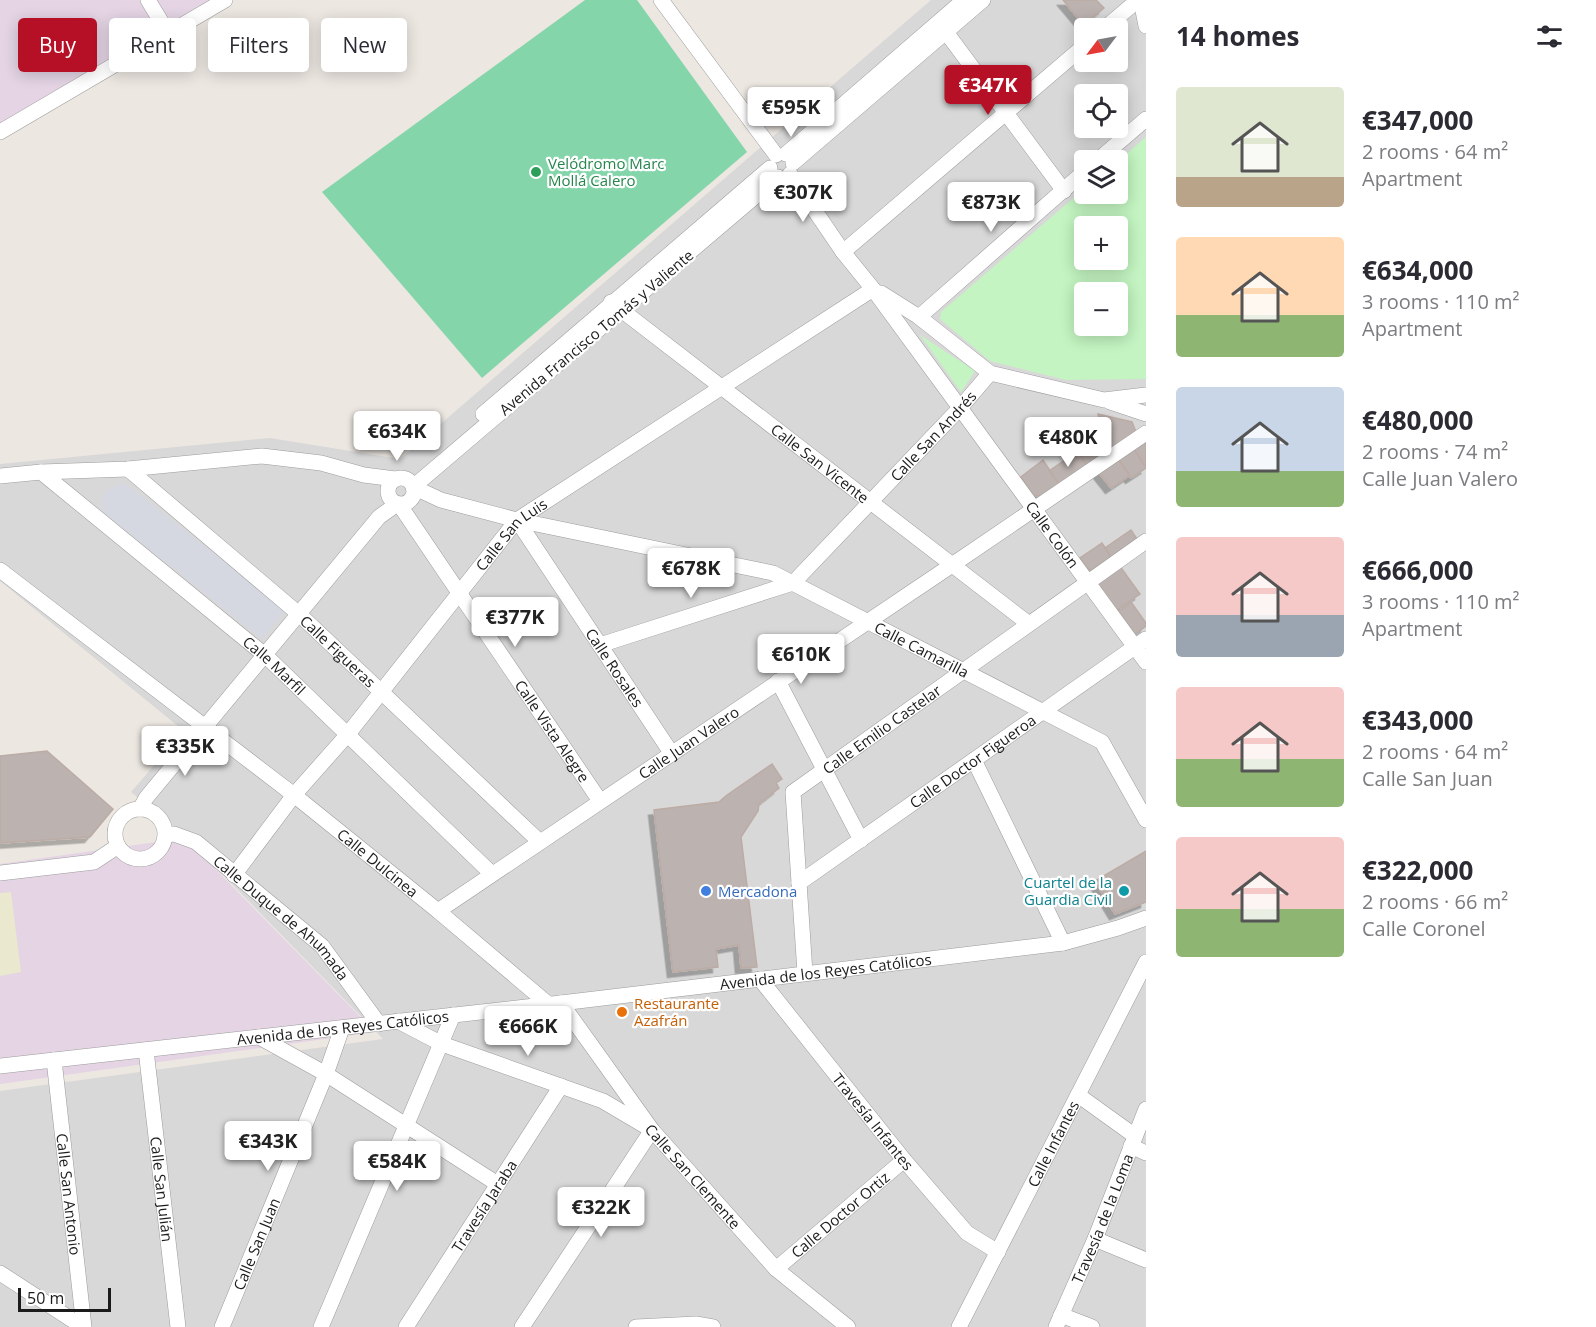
<!DOCTYPE html>
<html lang="en">
<head>
<meta charset="utf-8">
<style>
	:root { --surface:#fff; --page:#f7f7f7; --text:#2b2b33; --muted:#7c7c81; --accent:#b61027 }
	body { margin:0; font-family:"Open Sans",sans-serif; background:var(--page); color:var(--text); height:100vh; display:flex; flex-direction:column; font-size:22px; white-space:nowrap }
	* { box-sizing:border-box; margin:0 }
	p { font-size:20px; color:var(--muted) }
	.icon { flex:none; width:33px; height:33px; fill:none; stroke:currentColor; stroke-width:2; stroke-linecap:round; stroke-linejoin:round }
	.map { position:relative; flex:1; overflow:hidden }
	.sheet { display:flex; flex-direction:column; background:var(--surface); width:450px }
	.sheet>* { flex:none }
	.guide { position:absolute; left:18px; top:18px; width:570px; height:54px; display:flex; gap:12px }
	.needle { width:39px; rotate:238deg }
	.fabs { position:absolute; left:1074px; top:18px; display:grid; gap:12px }
	.fabs a { display:grid; place-items:center; width:54px; height:54px; border-radius:6px; background:var(--surface); box-shadow:0 3px 15px #0003; font-size:30px }
	.scale { position:absolute; left:18px; bottom:15px; width:93px; box-sizing:border-box; padding-left:6px; border:3px solid #1b1b1b; border-top:0; font-size:16px; line-height:21px; white-space:nowrap; color:#1b1b1b; -webkit-text-stroke:4px #fff; paint-order:stroke }
	.price { position:absolute; translate:-50% -51px; padding:0 14px; border-radius:6px; background:#fff; color:#222; font-size:20px; line-height:39px; filter:drop-shadow(0 2px 3px #0008) }
	.price::after { content:''; position:absolute; left:50%; top:36px; width:18px; height:14px; margin-left:-9px; background:inherit; clip-path:polygon(0 0,100% 0,50% 100%) }
	.price.selected { background:var(--accent); color:#fff }
	ul { padding:0; list-style:none }
	li { display:flex; align-items:center; gap:18px; height:150px; padding:0 30px }
	li span { display:grid; place-items:center; flex:none; width:168px; height:120px; border-radius:6px; color:#555 }
	li>.icon { margin-inline-start:auto }
	span .icon { width:72px; height:72px; fill:#fffc; stroke-width:1 }
	li b { font-size:26px }
	h2 { display:flex; justify-content:space-between; align-items:center; height:72px; padding:0 30px; font-size:26px }
	.pill { padding:0 21px; border-radius:6px; background:var(--surface); box-shadow:0 3px 15px #0003; font-size:21px; line-height:54px }
	.pill.selected { background:var(--accent); color:#fff }
	main { display:flex; flex:1; min-height:0 }
	.map>svg:first-child { display:block }
	.residential { fill:#d9d8d8; fill-rule:evenodd }
	.industrial { fill:#e4d4e4 }
	.farmland { fill:#eae8ce }
	.park { fill:#c3f4c1; fill-rule:evenodd }
	.pitch { fill:#85d5ab }
	.plaza { fill:#d6d8e1 }
	.building { fill:#bcb2af; stroke:#bcaca5; stroke-width:1.5; filter:url(#shadow) }
	.lines { fill:none; stroke-linecap:round; stroke-linejoin:round }
	.minor-casing { stroke:#9c9c9c; stroke-width:16 }
	.minor { stroke:#fff; stroke-width:15 }
	.leisure-dot { fill:#2e9e5b; stroke:#fff; stroke-width:2 }
	.shop-dot { fill:#3f7fe0; stroke:#fff; stroke-width:2 }
	.culture-dot { fill:#0f9aa8; stroke:#fff; stroke-width:2 }
	.food-dot { fill:#e8710a; stroke:#fff; stroke-width:2 }
	.labels { text-anchor:middle; dominant-baseline:central; stroke-width:4.5; stroke-linejoin:round; paint-order:stroke }
	.leisure-label { font-size:15px; fill:#27864d; stroke:#fff; text-anchor:start }
	.street-label { font-size:15px; fill:#1b1b1b; stroke:#fff }
	.culture-label { font-size:15px; fill:#0d838f; stroke:#fff; text-anchor:end }
	.shop-label { font-size:15px; fill:#366cbe; stroke:#fff; text-anchor:start }
	.food-label { font-size:15px; fill:#c56008; stroke:#fff; text-anchor:start }
</style>
</head>
<body>
<main>
<div class="map">
<svg width="1146" height="1327" viewBox="0 0 1146 1327">
	<defs>
		<filter id="shadow"><feDropShadow dx="-5.5" dy="5.5" stdDeviation="0" flood-color="#0004"/></filter>
	</defs>
	<rect width="100%" height="100%" fill="#ece7e1"/>
	<path class="residential" d="M 931,0 L 1146,0 L 1146,1327 L 0,1327 L 0,1091 L 383,1039 L 186,837 L 131,792 L 184,731 L 0,581 L 0,464 L 270,438 L 400,459 ZM 1084,28 L 1118,28 L 1118,62 L 1084,62 ZM 1084,94 L 1118,94 L 1118,128 L 1084,128 ZM 1084,160 L 1118,160 L 1118,194 L 1084,194 ZM 1084,226 L 1118,226 L 1118,260 L 1084,260 ZM 1084,292 L 1118,292 L 1118,326 L 1084,326 Z"/>
	<path class="industrial" d="M 0,0 L 211,0 L 0,127 Z
		M 185,838 L 375,1032 L 0,1084 L 0,864 Z"/>
	<path class="farmland" d="M 11,892 L 21,972 L 0,976 L 0,893 Z"/>
	<path class="park" d="M 1146,137 L 1146,379 L 1066,380 L 990,361 L 940,319 L 941,312 L 1084,189 L 1084,194 L 1118,194 L 1118,161 ZM 1084,226 L 1118,226 L 1118,260 L 1084,260 ZM 1084,292 L 1118,292 L 1118,326 L 1084,326 Z
		M 920,335 L 975,371 L 961,392 Z"/>
	<path class="pitch" d="M 585,0 L 637,0 L 747,152 L 482,378 L 322,192 Z"/>
	<path class="plaza" d="M 118,484 L 127,485 L 286,610 L 262,639 L 104,513 L 102,501 L 104,493 Z"/>
	<path class="building" d="M 1063,0 L 1096,0 L 1104,8 L 1084,25 Z
		M 1098,414 L 1132,422 L 1136,432 L 1107,452 L 1098,437 L 1108,429 L 1101,427 Z
		M 1089,423 L 1107,452 L 1087,466 L 1069,436 Z
		M 1146,440 L 1146,467 L 1134,449 Z
		M 1134,449 L 1146,468 L 1131,478 L 1118,459 Z
		M 1078,451 L 1087,466 L 1059,484 L 1049,471 Z
		M 1118,459 L 1130,475 L 1111,488 L 1099,473 Z
		M 1043,460 L 1059,484 L 1042,496 L 1033,495 L 1021,477 Z
		M 1131,530 L 1137,539 L 1111,557 L 1105,548 Z
		M 1102,543 L 1111,557 L 1092,570 L 1088,569 L 1080,558 Z
		M 1119,565 L 1140,594 L 1115,611 L 1097,586 L 1098,578 Z
		M 1131,602 L 1146,623 L 1146,626 L 1135,634 L 1119,612 Z
		M 47,751 L 113,809 L 90,837 L 0,843 L 0,756 Z
		M 772,764 L 782,779 L 776,783 L 779,788 L 759,804 L 758,811 L 741,837 L 757,967 L 741,968 L 739,945 L 716,949 L 718,967 L 673,972 L 654,810 L 719,802 L 727,795 Z
		M 1146,851 L 1146,902 L 1115,914 L 1095,881 Z"/>
	<g class="lines">
		<defs>
			<g id="minor">
				<path d="M 148,0 L 168,33"/>
				<path d="M 661,0 L 776,155"/>
				<path d="M 1141,0 L 1146,26"/>
				<path d="M 940,24 L 1064,191"/>
				<path d="M 1105,28 L 1138,0"/>
				<path d="M 0,132 L 225,0"/>
				<path d="M 786,154 L 964,0"/>
				<path d="M 1098,160 L 1146,119"/>
				<path d="M 793,163 L 983,0"/>
				<path id="s1" d="M 790,174 L 843,252 L 873,289 L 1146,662"/>
				<path id="s2" d="M 778,177 L 413,487 L 441,500 L 517,520 L 773,573 L 1102,742 L 1146,820"/>
				<path d="M 843,252 L 1084,46"/>
				<path d="M 881,293 L 919,317 L 990,373 L 1104,400 L 1146,395"/>
				<path id="s3" d="M 611,302 L 1029,624"/>
				<path d="M 919,317 L 1084,172"/>
				<path d="M 1110,402 L 1146,414"/>
				<path d="M 483,414 L 770,168"/>
				<path id="s4" d="M 128,469 L 300,615 L 540,842"/>
				<path id="s5" d="M 41,472 L 266,656 L 492,874"/>
				<path d="M 0,476 L 41,472 L 128,469 L 262,456 L 321,463 L 364,475 L 395,479"/>
				<circle cx="401" cy="491" r="13"/>
				<path id="s6" d="M 399,504 L 600,801"/>
				<path id="s7" d="M 517,520 L 672,754"/>
				<path id="s8" d="M 0,570 L 294,795 L 438,911 L 547,1003"/>
				<path id="s9" d="M 600,645 L 793,583 L 960,408 L 990,373"/>
				<path d="M 778,681 L 861,840"/>
				<path d="M 974,760 L 1063,943"/>
				<circle cx="140" cy="834" r="25"/>
				<path d="M 140,809 L 146,798 L 379,517 L 397,504"/>
				<path id="s10" d="M 166,835 L 174,834 L 196,842 L 322,946 L 379,1024"/>
				<path d="M 0,873 L 94,862 L 118,846"/>
				<path id="s11" d="M 234,875 L 294,795 L 348,734 L 517,520 L 873,289"/>
				<path id="s12" d="M 799,883 L 1146,639"/>
				<path id="s13" d="M 438,911 L 952,565 L 1146,433"/>
				<path id="s14" d="M 805,973 L 793,792 L 1146,541"/>
				<path id="s15" d="M 760,979 L 904,1160 L 967,1233 L 998,1252"/>
				<path id="s16" d="M 561,1003 L 652,1130 L 776,1269 L 848,1327"/>
				<path d="M 398,1021 L 442,1044 L 603,1101 L 652,1130 L 522,1327"/>
				<path d="M 259,1037 L 326,1074 L 496,1183"/>
				<path id="s17" d="M 146,1050 L 178,1327"/>
				<path id="s18" d="M 54,1060 L 84,1327"/>
				<path id="s19" d="M 0,1066 L 561,1003 L 1063,943 L 1118,928 L 1146,918"/>
				<path d="M 1078,1095 L 1135,1136"/>
				<path d="M 1131,1146 L 1146,1153"/>
				<path d="M 1095,1239 L 1146,1260"/>
				<path id="s20" d="M 776,1269 L 904,1160"/>
				<path d="M 0,1273 L 83,1327"/>
				<path d="M 1061,1315 L 1092,1327"/>
				<path id="s21" d="M 222,1327 L 326,1074 L 342,1028"/>
				<path d="M 321,1327 L 453,1015"/>
				<path id="s22" d="M 406,1327 L 561,1086"/>
				<path d="M 636,1327 L 696,1324 L 713,1327"/>
				<path id="s23" d="M 959,1327 L 1146,962"/>
				<path id="s24" d="M 1056,1327 L 1095,1239 L 1146,1109"/>
			</g>
		</defs>
		<use href="#minor" class="minor-casing"/>
		<use href="#minor" class="minor"/>
	</g>
	<circle class="leisure-dot" cx="536" cy="172" r="6"/>
	<circle class="shop-dot" cx="706" cy="891" r="6"/>
	<circle class="culture-dot" cx="1124" cy="891" r="6"/>
	<circle class="food-dot" cx="622" cy="1012" r="6"/>
	<g class="labels">
		<g class="leisure-label">
			<text x="548" y="163">Velódromo Marc<tspan x="548" dy="17">Mollá Calero</tspan></text>
		</g>
		<g class="street-label">
			<text transform="translate(596 332) rotate(-40)">Avenida Francisco Tomás y Valiente</text>
			<text stroke="none"><textPath href="#s9" startOffset="406">Calle San Andrés</textPath></text>
			<text stroke="none"><textPath href="#s3" startOffset="264">Calle San Vicente</textPath></text>
			<text stroke="none"><textPath href="#s1" startOffset="446">Calle Colón</textPath></text>
			<text stroke="none"><textPath href="#s11" startOffset="440">Calle San Luis</textPath></text>
			<text stroke="none"><textPath href="#s2" startOffset="1017">Calle Camarilla</textPath></text>
			<text stroke="none"><textPath href="#s4" startOffset="278">Calle Figueras</textPath></text>
			<text stroke="none"><textPath href="#s5" startOffset="303">Calle Marfil</textPath></text>
			<text stroke="none"><textPath href="#s7" startOffset="177">Calle Rosales</textPath></text>
			<text stroke="none"><textPath href="#s14" startOffset="290">Calle Emilio Castelar</textPath></text>
			<text stroke="none"><textPath href="#s6" startOffset="274">Calle Vista Alegre</textPath></text>
			<text stroke="none"><textPath href="#s13" startOffset="302">Calle Juan Valero</textPath></text>
			<text stroke="none"><textPath href="#s12" startOffset="212">Calle Doctor Figueroa</textPath></text>
			<text stroke="none"><textPath href="#s8" startOffset="478">Calle Dulcinea</textPath></text>
			<text stroke="none"><textPath href="#s10" startOffset="146">Calle Duque de Ahumada</textPath></text>
			<text stroke="none"><textPath href="#s19" startOffset="831">Avenida de los Reyes Católicos</textPath></text>
			<text stroke="none"><textPath href="#s19" startOffset="345">Avenida de los Reyes Católicos</textPath></text>
			<text stroke="none"><textPath href="#s15" startOffset="182">Travesía Infantes</textPath></text>
			<text stroke="none"><textPath href="#s23" startOffset="206">Calle Infantes</textPath></text>
			<text stroke="none"><textPath href="#s16" startOffset="218">Calle San Clemente</textPath></text>
			<text stroke="none"><textPath href="#s17" startOffset="140">Calle San Julián</textPath></text>
			<text stroke="none"><textPath href="#s18" startOffset="135">Calle San Antonio</textPath></text>
			<text stroke="none"><textPath href="#s22" startOffset="144">Travesía Jaraba</textPath></text>
			<text stroke="none"><textPath href="#s20" startOffset="84">Calle Doctor Ortiz</textPath></text>
			<text stroke="none"><textPath href="#s24" startOffset="118">Travesía de la Loma</textPath></text>
			<text stroke="none"><textPath href="#s21" startOffset="90">Calle San Juan</textPath></text>
		</g>
		<g class="culture-label">
			<text x="1112" y="882">Cuartel de la<tspan x="1112" dy="17">Guardia Civil</tspan></text>
		</g>
		<g class="shop-label">
			<text x="718" y="891">Mercadona</text>
		</g>
		<g class="food-label">
			<text x="634" y="1003">Restaurante<tspan x="634" dy="17">Azafrán</tspan></text>
		</g>
	</g>
</svg>
<div class="fabs">
<a><svg class="needle" viewBox="-14 -14 28 28"><path d="M0-13l5 13h-10z" fill="#e53935"/><path d="M0 13l5-13h-10z" fill="#7c7c81"/></svg></a>
<a><svg class="icon" aria-label="locate" viewBox="0 0 24 24"><circle cx="12" cy="12" r="6"/><path d="M12 2v4M12 18v4M2 12h4M18 12h4"/></svg></a>
<a><svg class="icon" aria-label="layers" viewBox="0 0 24 24"><path d="M12 4l9 5-9 5-9-5zM3 14l9 5 9-5"/></svg></a>
<a>+</a>
<a>−</a>
</div>
<div class="scale">50 m</div>
<b class="price selected" style="left:988px;top:116px">€347K</b>
<b class="price" style="left:791px;top:138px">€595K</b>
<b class="price" style="left:803px;top:223px">€307K</b>
<b class="price" style="left:991px;top:233px">€873K</b>
<b class="price" style="left:397px;top:462px">€634K</b>
<b class="price" style="left:1068px;top:468px">€480K</b>
<b class="price" style="left:691px;top:599px">€678K</b>
<b class="price" style="left:515px;top:648px">€377K</b>
<b class="price" style="left:801px;top:685px">€610K</b>
<b class="price" style="left:185px;top:777px">€335K</b>
<b class="price" style="left:528px;top:1057px">€666K</b>
<b class="price" style="left:268px;top:1172px">€343K</b>
<b class="price" style="left:397px;top:1192px">€584K</b>
<b class="price" style="left:601px;top:1238px">€322K</b>
<div class="guide">
<a class="pill selected">Buy</a>
<a class="pill">Rent</a>
<a class="pill">Filters</a>
<a class="pill">New</a>
</div>
</div>
<section class="sheet">
<h2>14 homes<svg class="icon" aria-label="filters" viewBox="0 0 24 24"><path d="M4 7h16M4 17h16"/><circle cx="9" cy="7" r="2"/><circle cx="15" cy="17" r="2"/></svg></h2>
<ul>
<li><span style="background:linear-gradient(#dfe7d0 75%,#b9a48a 0)"><svg class="icon" aria-label="home" viewBox="0 0 24 24"><path d="M3 11l9-7 9 7M6 9v11h12V9"/></svg></span><div><b>€347,000</b><p>2 rooms · 64 m²</p><p>Apartment</p></div></li>
<li><span style="background:linear-gradient(#ffd9b3 65%,#8fb573 0)"><svg class="icon" aria-label="home" viewBox="0 0 24 24"><path d="M3 11l9-7 9 7M6 9v11h12V9"/></svg></span><div><b>€634,000</b><p>3 rooms · 110 m²</p><p>Apartment</p></div></li>
<li><span style="background:linear-gradient(#c9d6e8 70%,#8fb573 0)"><svg class="icon" aria-label="home" viewBox="0 0 24 24"><path d="M3 11l9-7 9 7M6 9v11h12V9"/></svg></span><div><b>€480,000</b><p>2 rooms · 74 m²</p><p>Calle Juan Valero</p></div></li>
<li><span style="background:linear-gradient(#f6c9c9 65%,#9aa5b1 0)"><svg class="icon" aria-label="home" viewBox="0 0 24 24"><path d="M3 11l9-7 9 7M6 9v11h12V9"/></svg></span><div><b>€666,000</b><p>3 rooms · 110 m²</p><p>Apartment</p></div></li>
<li><span style="background:linear-gradient(#f6c9c9 60%,#8fb573 0)"><svg class="icon" aria-label="home" viewBox="0 0 24 24"><path d="M3 11l9-7 9 7M6 9v11h12V9"/></svg></span><div><b>€343,000</b><p>2 rooms · 64 m²</p><p>Calle San Juan</p></div></li>
<li><span style="background:linear-gradient(#f6c9c9 60%,#8fb573 0)"><svg class="icon" aria-label="home" viewBox="0 0 24 24"><path d="M3 11l9-7 9 7M6 9v11h12V9"/></svg></span><div><b>€322,000</b><p>2 rooms · 66 m²</p><p>Calle Coronel</p></div></li>
</ul>
</section>
</main>
</body>
</html>
